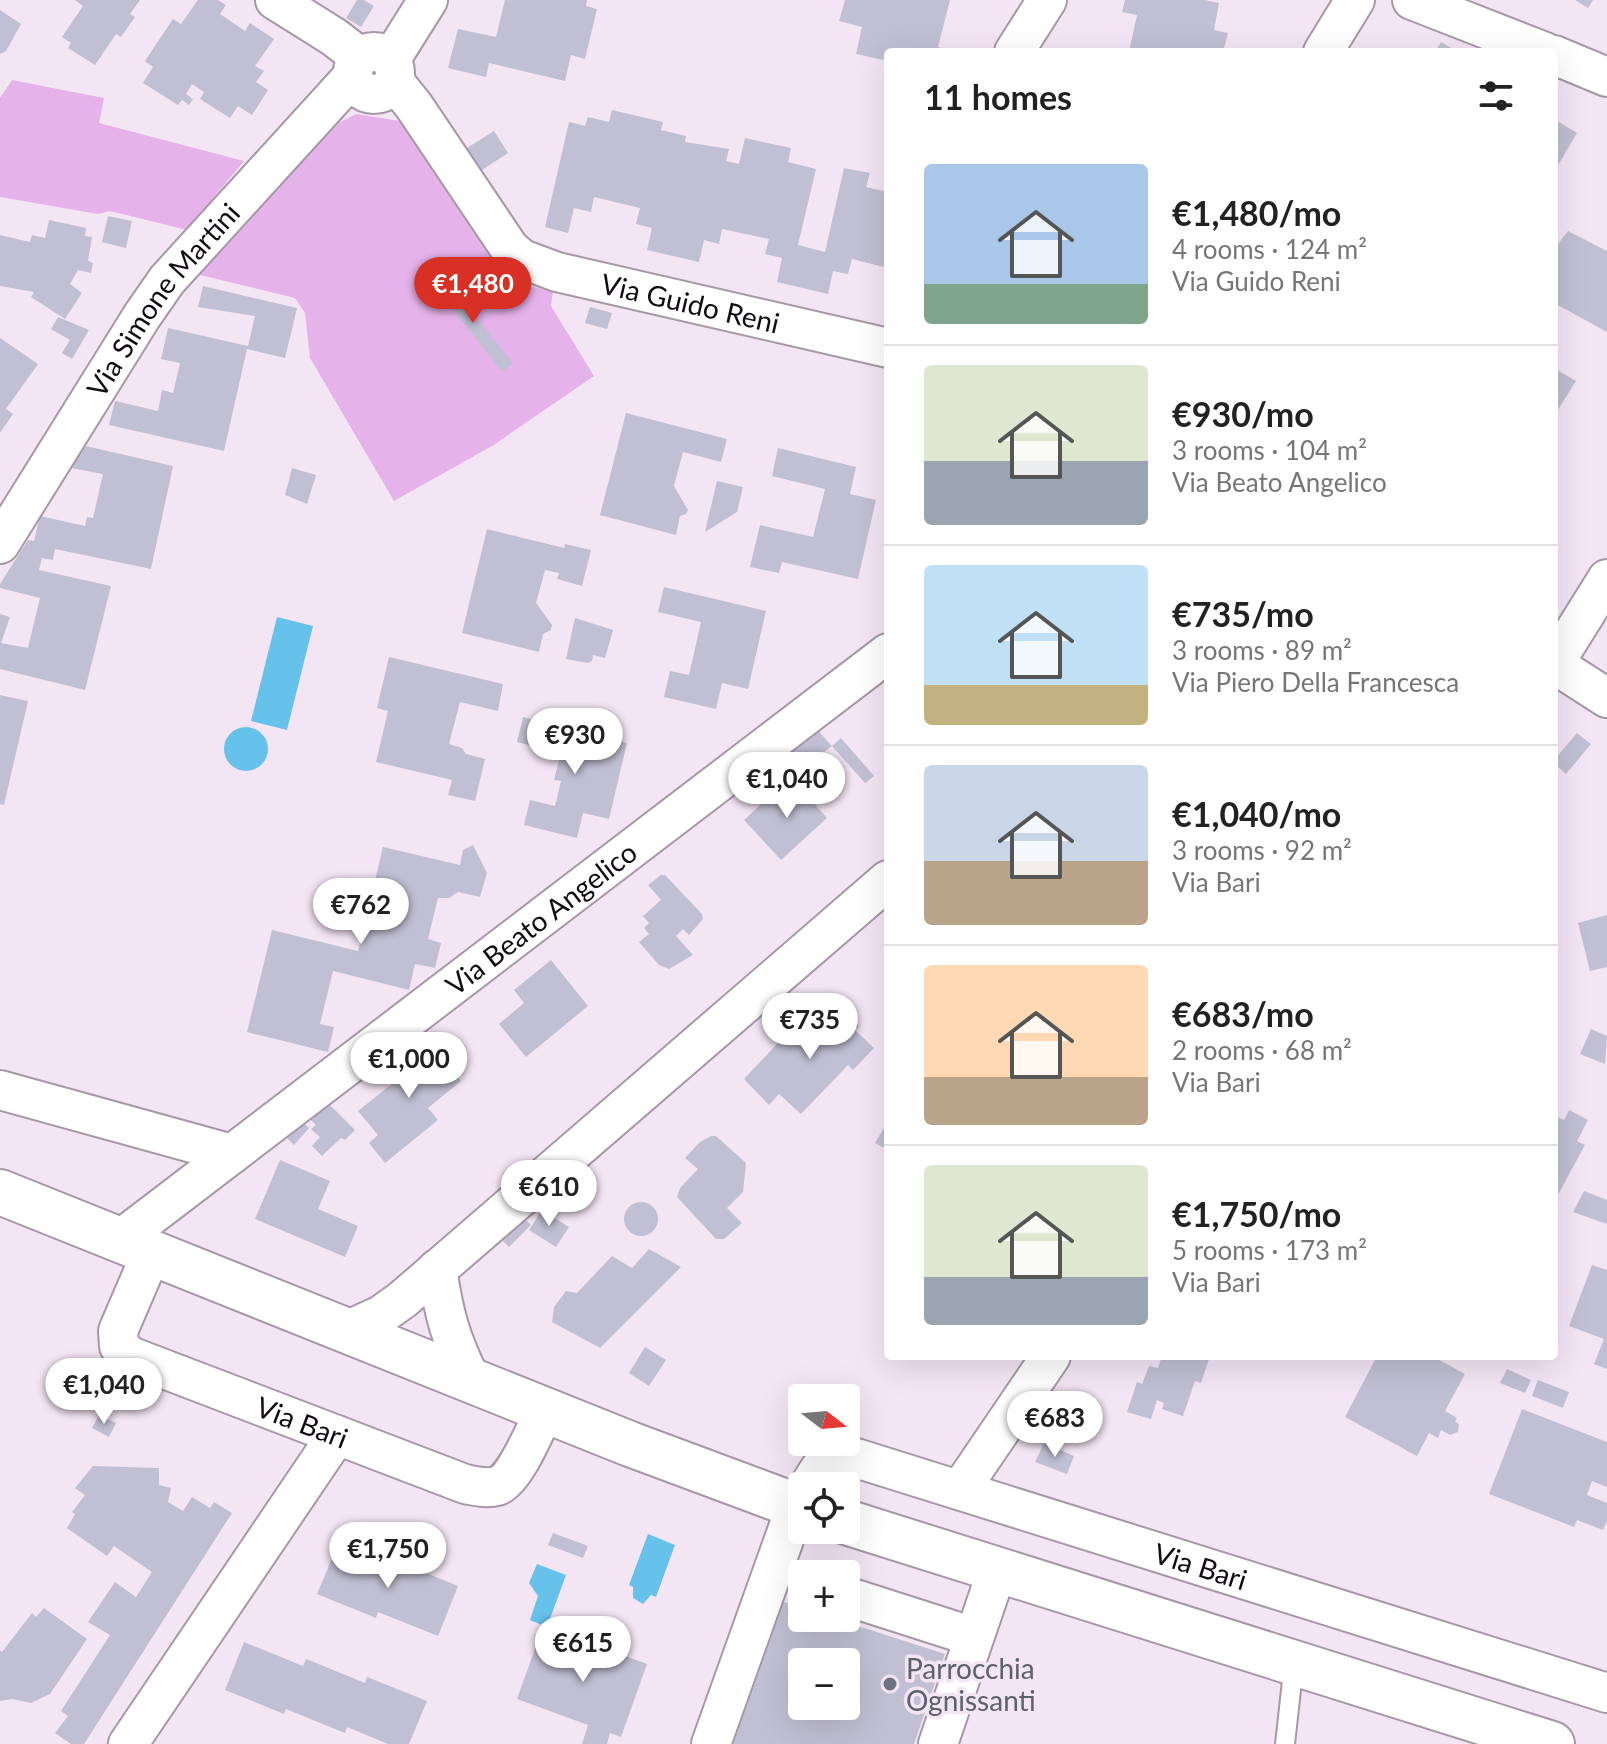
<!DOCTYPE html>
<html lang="en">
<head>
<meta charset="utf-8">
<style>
	:root { --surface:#fff; --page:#f6f6f6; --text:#222; --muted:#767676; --line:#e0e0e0; --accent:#d93025 }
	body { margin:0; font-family:Lato,sans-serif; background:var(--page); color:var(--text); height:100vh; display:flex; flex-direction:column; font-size:30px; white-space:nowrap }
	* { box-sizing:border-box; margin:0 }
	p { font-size:26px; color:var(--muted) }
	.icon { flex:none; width:44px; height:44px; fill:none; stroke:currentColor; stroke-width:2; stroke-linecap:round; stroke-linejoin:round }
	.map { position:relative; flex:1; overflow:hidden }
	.sheet { position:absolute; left:884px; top:48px; width:674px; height:1312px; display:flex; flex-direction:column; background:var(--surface); border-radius:8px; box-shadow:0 8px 32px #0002 }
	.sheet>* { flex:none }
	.needle { width:52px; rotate:106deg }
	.fabs { position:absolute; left:788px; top:1384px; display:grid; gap:16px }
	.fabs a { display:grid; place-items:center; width:72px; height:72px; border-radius:8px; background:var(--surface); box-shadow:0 8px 32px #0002; font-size:40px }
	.price { position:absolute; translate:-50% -68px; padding:0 18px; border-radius:28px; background:#fff; color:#222; font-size:26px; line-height:52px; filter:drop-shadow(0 2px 4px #0008) }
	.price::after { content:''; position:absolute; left:50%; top:48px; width:24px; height:18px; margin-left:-12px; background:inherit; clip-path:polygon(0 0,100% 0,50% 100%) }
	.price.current { background:var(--accent); color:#fff }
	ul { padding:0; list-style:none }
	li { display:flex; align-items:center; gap:24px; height:200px; padding:0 40px }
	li+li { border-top:2px solid var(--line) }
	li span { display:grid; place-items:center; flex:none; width:224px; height:160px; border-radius:8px; color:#555 }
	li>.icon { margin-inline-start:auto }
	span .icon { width:96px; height:96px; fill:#fffc; stroke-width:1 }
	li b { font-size:34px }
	h2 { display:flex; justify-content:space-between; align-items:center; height:96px; padding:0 40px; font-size:34px }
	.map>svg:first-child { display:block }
	.green { fill:#e6b2ea }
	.water { fill:#66c2ea }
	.building { fill:#c1bfd3; fill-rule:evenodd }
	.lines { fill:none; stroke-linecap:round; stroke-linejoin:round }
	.lane-casing { stroke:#a698a7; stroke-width:22 }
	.street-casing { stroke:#a698a7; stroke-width:42 }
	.secondary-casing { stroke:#a698a7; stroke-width:48 }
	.lane { stroke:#fff; stroke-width:18 }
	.street { stroke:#fff; stroke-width:38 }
	.secondary { stroke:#fff; stroke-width:44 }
	.worship-dot { fill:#6b7280; stroke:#f4e5f5; stroke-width:3 }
	.labels { text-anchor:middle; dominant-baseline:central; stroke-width:7; stroke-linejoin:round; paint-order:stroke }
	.street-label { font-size:28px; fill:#110c11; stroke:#f4e5f5 }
	.worship-label { font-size:28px; fill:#5b616d; stroke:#f4e5f5; text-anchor:start }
</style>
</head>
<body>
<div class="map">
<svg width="1607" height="1744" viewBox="0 0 1607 1744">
	<rect width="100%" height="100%" fill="#f4e5f5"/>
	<path class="green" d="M 12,80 L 104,98 L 99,123 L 244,161 L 187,230 L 110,211 L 98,214 L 0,197 L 0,98 Z
		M 356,114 L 400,121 L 505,274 L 523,285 L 553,291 L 551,306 L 594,376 L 492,446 L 394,501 L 310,358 L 305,313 L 295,298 L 192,273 L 340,122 Z"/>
	<path class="water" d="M 277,617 L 313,626 L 287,730 L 251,721 Z
		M224 749a22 22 0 1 1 44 0a22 22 0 1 1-44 0Z
		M 648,1534 L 675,1545 L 656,1597 L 651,1595 L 643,1604 L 633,1598 L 633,1587 L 629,1585 Z
		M 537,1564 L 566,1575 L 547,1627 L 530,1620 L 538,1596 L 529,1583 Z"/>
	<path class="building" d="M 75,0 L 140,0 L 130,14 L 135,17 L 121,37 L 116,34 L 95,65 L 68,48 L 71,43 L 62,37 L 83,6 Z
		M 198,0 L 218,0 L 226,5 L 220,14 L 245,31 L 250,23 L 274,39 L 255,66 L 264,71 L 256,82 L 268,90 L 252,115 L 238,106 L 230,118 L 200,99 L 204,92 L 192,84 L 186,94 L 193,99 L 189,105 L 182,100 L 178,105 L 143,83 L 153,67 L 145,61 L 173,19 L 181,24 Z
		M 357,0 L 364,0 L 374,6 L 361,27 L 346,18 Z
		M 505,0 L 587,0 L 586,6 L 597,9 L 585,59 L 571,55 L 565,81 L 489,63 L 486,77 L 448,68 L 458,29 L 496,37 Z
		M 845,0 L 950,0 L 938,47 L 955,52 L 888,52 L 888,61 L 856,54 L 862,27 L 839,21 Z
		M 1125,0 L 1205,0 L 1219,3 L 1214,30 L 1228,33 L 1223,52 L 1129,52 L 1137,15 L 1122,12 Z
		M 1575,0 L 1593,0 L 1588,8 Z
		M 0,10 L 21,24 L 6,51 L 0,54 Z
		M 1441,42 L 1458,52 L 1435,52 Z
		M 612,110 L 663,122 L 661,130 L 686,136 L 685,142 L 729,149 L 726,161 L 739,164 L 745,138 L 791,148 L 788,162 L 816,169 L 798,245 L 825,252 L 844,168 L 870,173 L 866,187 L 888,192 L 888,268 L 852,259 L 848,274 L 833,271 L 828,294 L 777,282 L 782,258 L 765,254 L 769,239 L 722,229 L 719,244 L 704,240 L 699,262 L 647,250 L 652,228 L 636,224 L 640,208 L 594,197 L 591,212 L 574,208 L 568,233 L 545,227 L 569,122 L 585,126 L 588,117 L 609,122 Z
		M 1554,119 L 1577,133 L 1554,172 Z
		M 494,131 L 508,153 L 482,170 L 467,148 Z
		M 108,216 L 132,221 L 126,248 L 102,242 Z
		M 49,220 L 86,228 L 85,236 L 92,237 L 88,261 L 93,263 L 91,273 L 78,270 L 70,284 L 82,293 L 65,319 L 31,297 L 34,292 L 0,286 L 0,235 L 30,242 L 32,235 L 45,238 Z
		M 1568,231 L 1607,251 L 1607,332 L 1554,303 L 1554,249 Z
		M 443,276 L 513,363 L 502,372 L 433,284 Z
		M 203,286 L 297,308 L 285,358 L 247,349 L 224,451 L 109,425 L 115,401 L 158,411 L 162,390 L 173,393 L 180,363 L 161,359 L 168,328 L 248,346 L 255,316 L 198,307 Z
		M 590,307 L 612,313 L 607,329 L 585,323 Z
		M 58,317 L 89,330 L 72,359 L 62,353 L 70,340 L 51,329 Z
		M 0,338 L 38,364 L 6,409 L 13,414 L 0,433 Z
		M 1554,368 L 1576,381 L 1554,416 Z
		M 626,413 L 727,439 L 721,462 L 683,452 L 674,486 L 688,510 L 686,514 L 680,516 L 676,535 L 600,515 Z
		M 86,446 L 173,466 L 151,569 L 55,549 L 53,560 L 42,558 L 39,570 L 111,586 L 85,690 L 0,669 L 0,614 L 10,617 L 1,643 L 28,648 L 40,598 L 0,588 L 0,584 L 28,540 L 34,541 L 40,516 L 85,526 L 87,517 L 93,518 L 103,474 L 71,468 Z
		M 778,448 L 856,467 L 850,494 L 876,500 L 858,579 L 782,562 L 779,573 L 750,567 L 760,525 L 813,537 L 825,489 L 772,476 Z
		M 292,468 L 316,475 L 307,504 L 285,495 Z
		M 717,481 L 743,487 L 737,512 L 705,532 Z
		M 487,529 L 564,548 L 565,544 L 591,550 L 582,586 L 557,579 L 559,573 L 545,570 L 536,603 L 552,625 L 551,630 L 543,634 L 539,652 L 462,633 Z
		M 664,587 L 766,611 L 748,689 L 722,683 L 716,709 L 664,697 L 670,671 L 689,675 L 701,622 L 658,612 Z
		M 575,618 L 613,630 L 605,658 L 593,655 L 592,661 L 588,663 L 566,659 Z
		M 389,657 L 503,684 L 498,711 L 460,702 L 449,744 L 462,748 L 466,754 L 485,759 L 475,801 L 448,795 L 452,780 L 376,762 L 388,711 L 377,708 Z
		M 0,695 L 28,701 L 4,805 L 0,804 Z
		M 523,717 L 627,743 L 609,819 L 583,813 L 577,838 L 524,825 L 530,800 L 555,806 L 561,781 L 554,780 L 561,753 L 517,742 Z
		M 813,725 L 832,746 L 773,792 L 754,772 Z
		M 1577,733 L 1591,744 L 1566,774 L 1554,763 L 1554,760 Z
		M 841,738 L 874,776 L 865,783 L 832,746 Z
		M 803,779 L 817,793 L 810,799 L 827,818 L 781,860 L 744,820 L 770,796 L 777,804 Z
		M 473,845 L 487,873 L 480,897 L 458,892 L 449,898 L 438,898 L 428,939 L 441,943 L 435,968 L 415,964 L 409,990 L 333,971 L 320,1024 L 334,1027 L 328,1052 L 247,1032 L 272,930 L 358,951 L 383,847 L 460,865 L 463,850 Z
		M 661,875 L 665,875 L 702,914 L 703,919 L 689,935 L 683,929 L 676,936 L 693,955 L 669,969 L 659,965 L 639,942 L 649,934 L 644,928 L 649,923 L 643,916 L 661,900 L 648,885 Z
		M 1607,915 L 1607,967 L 1590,971 L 1578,923 Z
		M 551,960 L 588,1006 L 526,1057 L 499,1024 L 524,1003 L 514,990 Z
		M 836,1005 L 859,1026 L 855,1030 L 874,1048 L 853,1070 L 848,1065 L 801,1114 L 779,1094 L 769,1105 L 744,1079 L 792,1028 L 804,1039 Z
		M 1591,1029 L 1607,1036 L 1605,1064 L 1580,1054 Z
		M 427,1037 L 461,1081 L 428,1108 L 438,1120 L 385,1163 L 369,1143 L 378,1135 L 358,1111 L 408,1071 L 399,1058 Z
		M 324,1099 L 355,1130 L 345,1140 L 341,1138 L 322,1156 L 312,1146 L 320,1137 L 311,1129 L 316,1125 L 305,1114 Z
		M 1569,1110 L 1588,1120 L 1577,1141 L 1585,1145 L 1554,1202 L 1554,1115 L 1564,1120 Z
		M 299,1119 L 309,1128 L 294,1145 L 284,1135 Z
		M 888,1121 L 888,1150 L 875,1143 Z
		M 711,1136 L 716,1136 L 746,1163 L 743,1192 L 727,1208 L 742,1223 L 724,1239 L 716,1239 L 677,1197 L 680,1188 L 698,1169 L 685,1158 L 700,1142 Z
		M 280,1160 L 330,1181 L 318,1209 L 358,1226 L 345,1257 L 255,1219 Z
		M 1584,1191 L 1607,1200 L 1607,1224 L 1573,1212 Z
		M624 1219a17 17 0 1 1 34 0a17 17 0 1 1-34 0Z
		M 542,1210 L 569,1227 L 556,1247 L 529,1230 Z
		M 520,1214 L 531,1225 L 509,1247 L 498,1236 Z
		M 649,1249 L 681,1267 L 600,1348 L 552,1322 L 554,1307 L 566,1291 L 577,1293 L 612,1256 L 632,1268 Z
		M 1592,1265 L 1607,1270 L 1607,1369 L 1594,1364 L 1604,1339 L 1569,1326 Z
		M 645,1347 L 666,1360 L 649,1386 L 629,1373 Z
		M 1162,1356 L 1210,1356 L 1201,1383 L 1195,1381 L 1183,1416 L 1162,1409 L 1164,1403 L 1157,1400 L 1151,1419 L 1127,1412 L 1137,1382 L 1142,1384 L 1149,1366 L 1158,1368 Z
		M 1377,1356 L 1432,1356 L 1465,1374 L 1445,1411 L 1457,1418 L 1455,1422 L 1459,1424 L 1458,1432 L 1450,1435 L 1441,1430 L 1438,1438 L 1429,1433 L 1417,1456 L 1345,1417 Z
		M 1507,1369 L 1531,1380 L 1525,1393 L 1500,1383 Z
		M 1538,1380 L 1569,1392 L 1563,1408 L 1532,1396 Z
		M 1522,1409 L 1607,1442 L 1607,1487 L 1592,1481 L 1587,1495 L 1607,1503 L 1607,1521 L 1603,1530 L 1577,1520 L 1574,1527 L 1489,1494 Z
		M 99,1415 L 116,1423 L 109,1437 L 92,1428 Z
		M 1044,1443 L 1074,1456 L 1067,1474 L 1035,1462 Z
		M 93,1466 L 159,1468 L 159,1485 L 171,1488 L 168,1502 L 183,1511 L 192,1497 L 210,1508 L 214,1502 L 232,1513 L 84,1744 L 71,1744 L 55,1733 L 68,1716 L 61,1711 L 110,1635 L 88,1622 L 115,1582 L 136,1597 L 152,1572 L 114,1546 L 107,1556 L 67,1528 L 75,1514 L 72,1512 L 85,1495 L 75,1488 Z
		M 553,1533 L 588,1546 L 583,1558 L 548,1545 Z
		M 338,1544 L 396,1568 L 399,1562 L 458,1586 L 438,1636 L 378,1612 L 376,1618 L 317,1594 Z
		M 784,1602 L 802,1608 L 802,1618 L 833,1618 L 945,1654 L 914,1744 L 733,1744 ZM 802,1662 L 846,1662 L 846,1706 L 802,1706 Z
		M 44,1608 L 87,1639 L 50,1694 L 31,1703 L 12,1699 L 0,1701 L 0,1650 L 2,1652 L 32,1613 L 36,1617 Z
		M 543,1626 L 647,1664 L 621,1737 L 610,1733 L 607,1744 L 582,1744 L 588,1725 L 517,1699 Z
		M 244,1642 L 303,1666 L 306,1659 L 365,1683 L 367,1677 L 427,1701 L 409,1744 L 388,1744 L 347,1727 L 345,1733 L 286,1709 L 284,1714 L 225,1690 Z"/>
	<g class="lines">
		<defs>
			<path id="lane" d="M 1285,1744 L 1294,1663"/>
			<g id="street">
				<path d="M 275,0 L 334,37 L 360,57"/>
				<path d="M 1412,0 L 1545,52"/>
				<circle cx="374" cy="73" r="21"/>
				<path d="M 1014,52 L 1047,0"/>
				<path d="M 1323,52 L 1355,0"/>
				<path d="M 1554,55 L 1607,77"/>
				<path d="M 391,59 L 428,0"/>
				<path id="s1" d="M 394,81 L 414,106 L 510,249 L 522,259 L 557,272 L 888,348"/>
				<path id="s2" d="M 0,544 L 142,316 L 167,280 L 353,76"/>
				<path d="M 1554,664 L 1607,579"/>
				<path d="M 1554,664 L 1607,698"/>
				<path d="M 0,1090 L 232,1154"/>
				<path id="s3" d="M 118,1241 L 888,653"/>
				<path id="s4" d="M 151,1254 L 118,1331 L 119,1346 L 130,1356 L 465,1484 C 476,1486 486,1489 497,1486 C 515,1480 536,1428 545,1410"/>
				<path d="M 437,1269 C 444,1314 450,1338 470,1378"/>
				<path d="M 348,1330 L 381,1315 L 402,1300 L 888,880"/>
				<path id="s5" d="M 809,1486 C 823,1463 828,1452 856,1458 L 1607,1693"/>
				<path d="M 960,1490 L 1051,1356"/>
				<path d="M 846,1596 L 974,1637"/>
				<path d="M 128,1744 L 337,1435"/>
				<path d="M 711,1744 L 796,1506 L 802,1497"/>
				<path d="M 938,1744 L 997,1571"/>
			</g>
			<path id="secondary" d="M 0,1192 L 630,1444 L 802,1508
				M 846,1522 L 1552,1744"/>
		</defs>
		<use href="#lane" class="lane-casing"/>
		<use href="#street" class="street-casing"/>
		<use href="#secondary" class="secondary-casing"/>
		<use href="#lane" class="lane"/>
		<use href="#street" class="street"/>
		<use href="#secondary" class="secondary"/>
	</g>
	<circle class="worship-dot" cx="890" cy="1684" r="8"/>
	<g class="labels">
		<g class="street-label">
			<text stroke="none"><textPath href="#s2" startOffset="294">Via Simone Martini</textPath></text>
			<text stroke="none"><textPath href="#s1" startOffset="394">Via Guido Reni</textPath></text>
			<text stroke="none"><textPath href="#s3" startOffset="532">Via Beato Angelico</textPath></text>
			<text stroke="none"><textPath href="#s4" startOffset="298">Via Bari</textPath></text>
			<text stroke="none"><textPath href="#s5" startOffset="422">Via Bari</textPath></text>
		</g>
		<g class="worship-label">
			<text x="906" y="1668">Parrocchia<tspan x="906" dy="32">Ognissanti</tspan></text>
		</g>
	</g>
</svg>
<div class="fabs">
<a><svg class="needle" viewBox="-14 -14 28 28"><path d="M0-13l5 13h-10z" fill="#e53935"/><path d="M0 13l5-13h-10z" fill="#767676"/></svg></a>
<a><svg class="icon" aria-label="locate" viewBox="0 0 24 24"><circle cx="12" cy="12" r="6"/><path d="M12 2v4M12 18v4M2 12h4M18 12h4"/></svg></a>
<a>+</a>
<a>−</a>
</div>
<b class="price current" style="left:473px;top:325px">€1,480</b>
<b class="price" style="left:575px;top:776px">€930</b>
<b class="price" style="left:787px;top:820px">€1,040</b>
<b class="price" style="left:361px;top:946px">€762</b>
<b class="price" style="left:810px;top:1061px">€735</b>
<b class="price" style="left:409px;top:1100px">€1,000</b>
<b class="price" style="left:549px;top:1228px">€610</b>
<b class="price" style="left:104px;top:1426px">€1,040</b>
<b class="price" style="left:1055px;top:1459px">€683</b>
<b class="price" style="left:388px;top:1590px">€1,750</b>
<b class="price" style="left:583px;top:1684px">€615</b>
<section class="sheet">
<h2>11 homes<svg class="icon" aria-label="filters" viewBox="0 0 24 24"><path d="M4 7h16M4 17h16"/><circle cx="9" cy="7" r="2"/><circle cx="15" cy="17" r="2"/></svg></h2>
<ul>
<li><span style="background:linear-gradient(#a9c7e8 75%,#7fa58c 0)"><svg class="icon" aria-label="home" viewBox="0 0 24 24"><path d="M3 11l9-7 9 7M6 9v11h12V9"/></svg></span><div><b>€1,480/mo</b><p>4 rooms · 124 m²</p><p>Via Guido Reni</p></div></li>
<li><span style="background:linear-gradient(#dfe7d0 60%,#9aa5b1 0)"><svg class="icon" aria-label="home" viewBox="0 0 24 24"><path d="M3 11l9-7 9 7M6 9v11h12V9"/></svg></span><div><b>€930/mo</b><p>3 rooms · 104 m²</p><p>Via Beato Angelico</p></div></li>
<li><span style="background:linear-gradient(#bfe0f5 75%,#c2b280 0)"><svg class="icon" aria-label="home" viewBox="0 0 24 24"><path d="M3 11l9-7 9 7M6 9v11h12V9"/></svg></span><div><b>€735/mo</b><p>3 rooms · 89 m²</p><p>Via Piero Della Francesca</p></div></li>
<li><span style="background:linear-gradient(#c9d6e8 60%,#b9a48a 0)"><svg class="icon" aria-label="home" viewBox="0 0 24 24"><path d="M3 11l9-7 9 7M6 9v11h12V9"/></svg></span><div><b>€1,040/mo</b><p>3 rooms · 92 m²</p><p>Via Bari</p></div></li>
<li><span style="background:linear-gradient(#ffd9b3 70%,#b9a48a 0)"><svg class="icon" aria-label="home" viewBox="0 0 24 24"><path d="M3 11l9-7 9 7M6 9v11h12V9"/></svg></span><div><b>€683/mo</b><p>2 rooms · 68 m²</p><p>Via Bari</p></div></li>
<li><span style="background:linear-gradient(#dfe7d0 70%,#9aa5b1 0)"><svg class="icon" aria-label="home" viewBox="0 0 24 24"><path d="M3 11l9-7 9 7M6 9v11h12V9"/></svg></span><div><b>€1,750/mo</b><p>5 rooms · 173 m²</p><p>Via Bari</p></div></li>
</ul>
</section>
</div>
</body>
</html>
